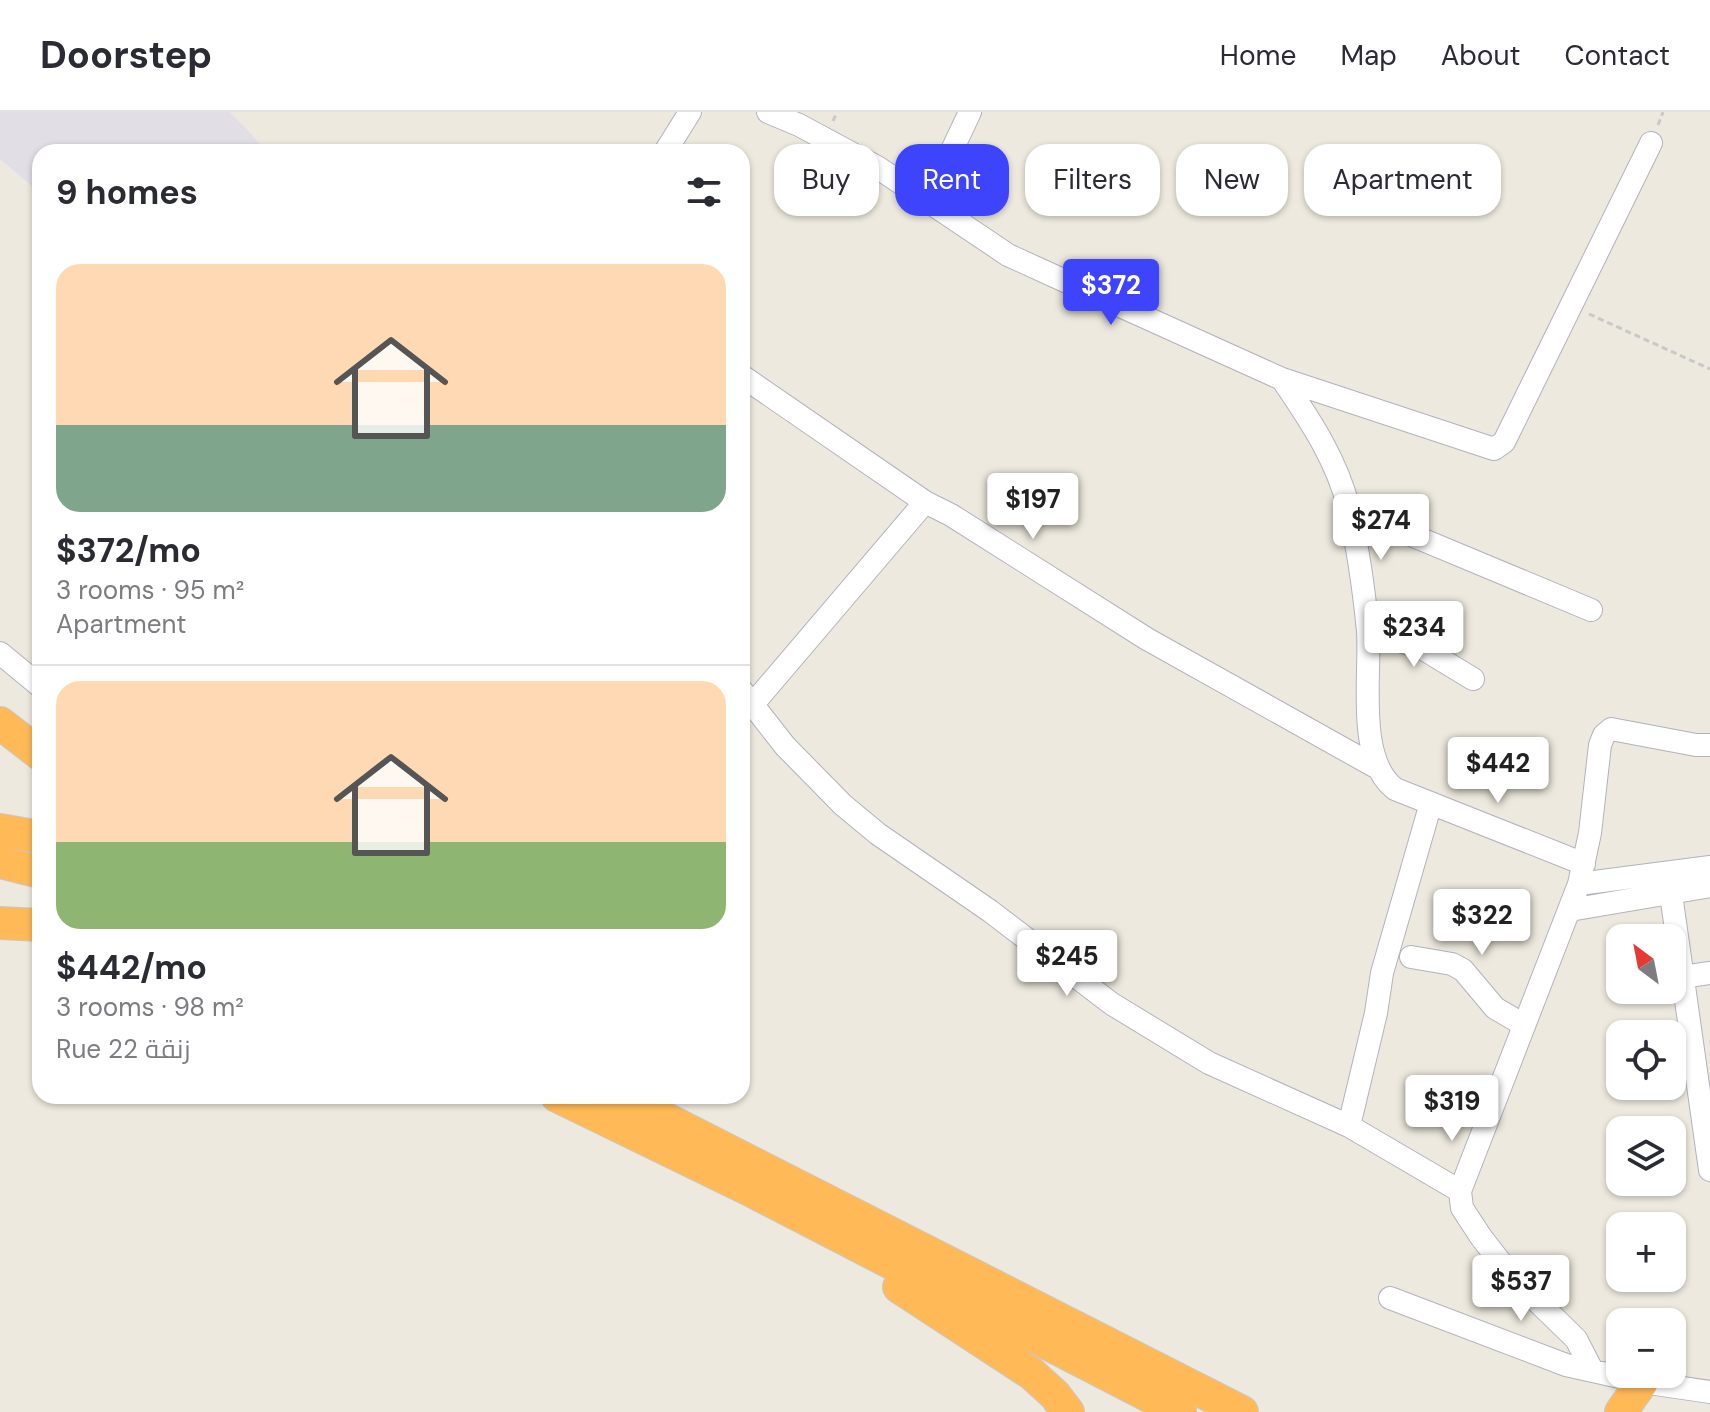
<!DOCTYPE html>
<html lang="en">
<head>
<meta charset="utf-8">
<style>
	:root { --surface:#fff; --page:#f7f7f7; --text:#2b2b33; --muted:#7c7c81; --line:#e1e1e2; --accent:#3d44fb }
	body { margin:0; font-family:"DM Sans",Cairo,sans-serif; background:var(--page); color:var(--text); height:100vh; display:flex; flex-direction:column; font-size:30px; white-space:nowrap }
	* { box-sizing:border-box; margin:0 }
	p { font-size:26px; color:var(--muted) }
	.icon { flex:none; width:44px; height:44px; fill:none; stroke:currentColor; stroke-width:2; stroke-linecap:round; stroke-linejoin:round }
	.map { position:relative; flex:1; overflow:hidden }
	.drawer { position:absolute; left:32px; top:32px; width:718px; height:960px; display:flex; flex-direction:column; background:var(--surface); border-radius:24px; box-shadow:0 2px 6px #0004 }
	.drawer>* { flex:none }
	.hud { position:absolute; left:774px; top:32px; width:760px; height:72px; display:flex; gap:16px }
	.needle { width:52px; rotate:328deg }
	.controls { position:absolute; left:1606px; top:812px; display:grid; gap:16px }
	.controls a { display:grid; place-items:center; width:80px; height:80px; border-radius:16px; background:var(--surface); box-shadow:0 2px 6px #0004; font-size:40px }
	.price { position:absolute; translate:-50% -68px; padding:0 18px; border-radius:8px; background:#fff; color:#222; font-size:26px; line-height:52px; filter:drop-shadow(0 2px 4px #0008) }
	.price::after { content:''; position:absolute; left:50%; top:48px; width:24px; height:18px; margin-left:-12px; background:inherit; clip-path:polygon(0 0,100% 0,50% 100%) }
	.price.selected { background:var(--accent); color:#fff }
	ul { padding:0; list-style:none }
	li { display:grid; align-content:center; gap:16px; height:424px; padding:0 24px }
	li+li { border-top:2px solid var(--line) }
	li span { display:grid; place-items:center; height:248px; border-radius:24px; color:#555 }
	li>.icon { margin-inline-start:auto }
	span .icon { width:144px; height:144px; fill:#fffc; stroke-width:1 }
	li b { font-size:34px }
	h2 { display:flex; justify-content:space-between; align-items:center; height:96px; padding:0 24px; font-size:34px }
	.tag { padding:0 28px; border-radius:24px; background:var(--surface); box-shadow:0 2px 6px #0004; font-size:28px; line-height:72px }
	.tag.selected { background:var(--accent); color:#fff }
	header { display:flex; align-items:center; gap:48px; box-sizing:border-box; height:112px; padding:0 40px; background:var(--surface); border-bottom:2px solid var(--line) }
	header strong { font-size:38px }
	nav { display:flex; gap:44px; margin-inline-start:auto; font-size:28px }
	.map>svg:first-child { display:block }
	.industrial { fill:#e2dee6 }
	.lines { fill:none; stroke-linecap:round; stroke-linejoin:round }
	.minor-casing { stroke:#b2b2bf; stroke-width:24 }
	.highway-casing { stroke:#c8c8c8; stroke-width:34 }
	.path { stroke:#c8c8c8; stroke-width:3; stroke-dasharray:6 4; stroke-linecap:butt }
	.minor { stroke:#fff; stroke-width:22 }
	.highway { stroke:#ffb957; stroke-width:32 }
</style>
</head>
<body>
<header>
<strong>Doorstep</strong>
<nav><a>Home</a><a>Map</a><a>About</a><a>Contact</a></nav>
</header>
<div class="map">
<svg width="1710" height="1300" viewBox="0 0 1710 1300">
	<rect width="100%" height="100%" fill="#ede9de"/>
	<path class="industrial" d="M 0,0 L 230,0 L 268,40 L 40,40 L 40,81 L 0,47 Z"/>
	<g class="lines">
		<defs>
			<path id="minor" d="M 768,0 L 799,13 L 877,55 L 1008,143 L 1054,164 L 1282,267 L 1494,337 L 1504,330 L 1651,31
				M 665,40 L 690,0
				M 928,89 L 970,0
				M 742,264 L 925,390
				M 1282,267 C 1310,308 1337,348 1349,397 C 1358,436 1364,479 1368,519 C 1371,564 1356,647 1395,677 L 1584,752
				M 1349,397 L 1591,498
				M 1368,519 L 1422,536 L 1473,567
				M 0,541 L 40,574
				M 742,579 L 785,634 L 843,693 L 878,722 L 990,799 L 1112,892 L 1209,951 L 1349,1014 L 1460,1079
				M 753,592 L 925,390 L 951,403 L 1147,527 L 1376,655
				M 1668,761 L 1710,1058
				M 1579,772 L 1710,755
				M 1570,798 L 1710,774
				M 1411,845 L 1452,852 L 1463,858 L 1495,896 L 1524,913
				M 1682,865 L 1710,861
				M 1349,1014 L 1376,901 L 1382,861 L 1431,691
				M 1390,1186 L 1566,1253 L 1642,1270 L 1710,1280
				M 1592,1258 L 1576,1227 L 1512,1165 L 1481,1125 L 1462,1096 L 1460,1079 L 1579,772 L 1590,721 L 1600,633 L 1604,623 L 1611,617 L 1696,633 L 1710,633"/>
			<path id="highway" d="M 0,611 L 40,642
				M 0,718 L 40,725
				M 0,750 L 40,760
				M 0,811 L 40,813
				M 557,984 L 748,1077 L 1180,1300
				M 621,984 L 1242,1300
				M 899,1175 L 1032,1262 L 1055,1283 L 1068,1300
				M 1621,1300 L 1642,1270"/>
		</defs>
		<use href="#minor" class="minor-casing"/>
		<use href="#highway" class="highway-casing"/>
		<path class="path" d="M 833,9 L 837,0
			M 1658,13 L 1663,0
			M 1589,202 L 1710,257"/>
		<use href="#minor" class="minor"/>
		<use href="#highway" class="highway"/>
	</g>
</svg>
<div class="controls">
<a><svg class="needle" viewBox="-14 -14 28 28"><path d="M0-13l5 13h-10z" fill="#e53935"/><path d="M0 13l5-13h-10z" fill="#7c7c81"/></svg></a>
<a><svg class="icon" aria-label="locate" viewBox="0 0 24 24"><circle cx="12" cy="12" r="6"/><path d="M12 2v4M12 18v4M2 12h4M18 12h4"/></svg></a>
<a><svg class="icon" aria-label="layers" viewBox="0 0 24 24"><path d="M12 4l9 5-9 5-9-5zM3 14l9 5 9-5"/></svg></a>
<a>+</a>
<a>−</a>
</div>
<b class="price selected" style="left:1111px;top:215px">$372</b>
<b class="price" style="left:1033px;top:429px">$197</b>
<b class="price" style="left:1381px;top:450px">$274</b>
<b class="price" style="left:1414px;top:557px">$234</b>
<b class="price" style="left:1498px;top:693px">$442</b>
<b class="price" style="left:1482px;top:845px">$322</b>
<b class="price" style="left:1067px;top:886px">$245</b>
<b class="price" style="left:1452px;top:1031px">$319</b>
<b class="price" style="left:1521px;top:1211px">$537</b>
<div class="hud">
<a class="tag">Buy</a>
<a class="tag selected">Rent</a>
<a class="tag">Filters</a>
<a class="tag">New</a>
<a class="tag">Apartment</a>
</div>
<section class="drawer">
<h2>9 homes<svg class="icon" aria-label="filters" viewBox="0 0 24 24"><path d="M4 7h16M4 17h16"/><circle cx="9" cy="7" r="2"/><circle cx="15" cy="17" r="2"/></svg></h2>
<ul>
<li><span style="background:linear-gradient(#ffd9b3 65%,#7fa58c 0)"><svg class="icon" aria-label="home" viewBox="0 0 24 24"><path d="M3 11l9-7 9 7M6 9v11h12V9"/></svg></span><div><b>$372/mo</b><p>3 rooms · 95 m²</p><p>Apartment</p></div></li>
<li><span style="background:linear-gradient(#ffd9b3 65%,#8fb573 0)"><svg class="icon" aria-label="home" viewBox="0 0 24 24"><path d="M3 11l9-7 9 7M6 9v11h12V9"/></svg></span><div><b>$442/mo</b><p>3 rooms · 98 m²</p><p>Rue 22 زنقة</p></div></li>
</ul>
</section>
</div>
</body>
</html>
